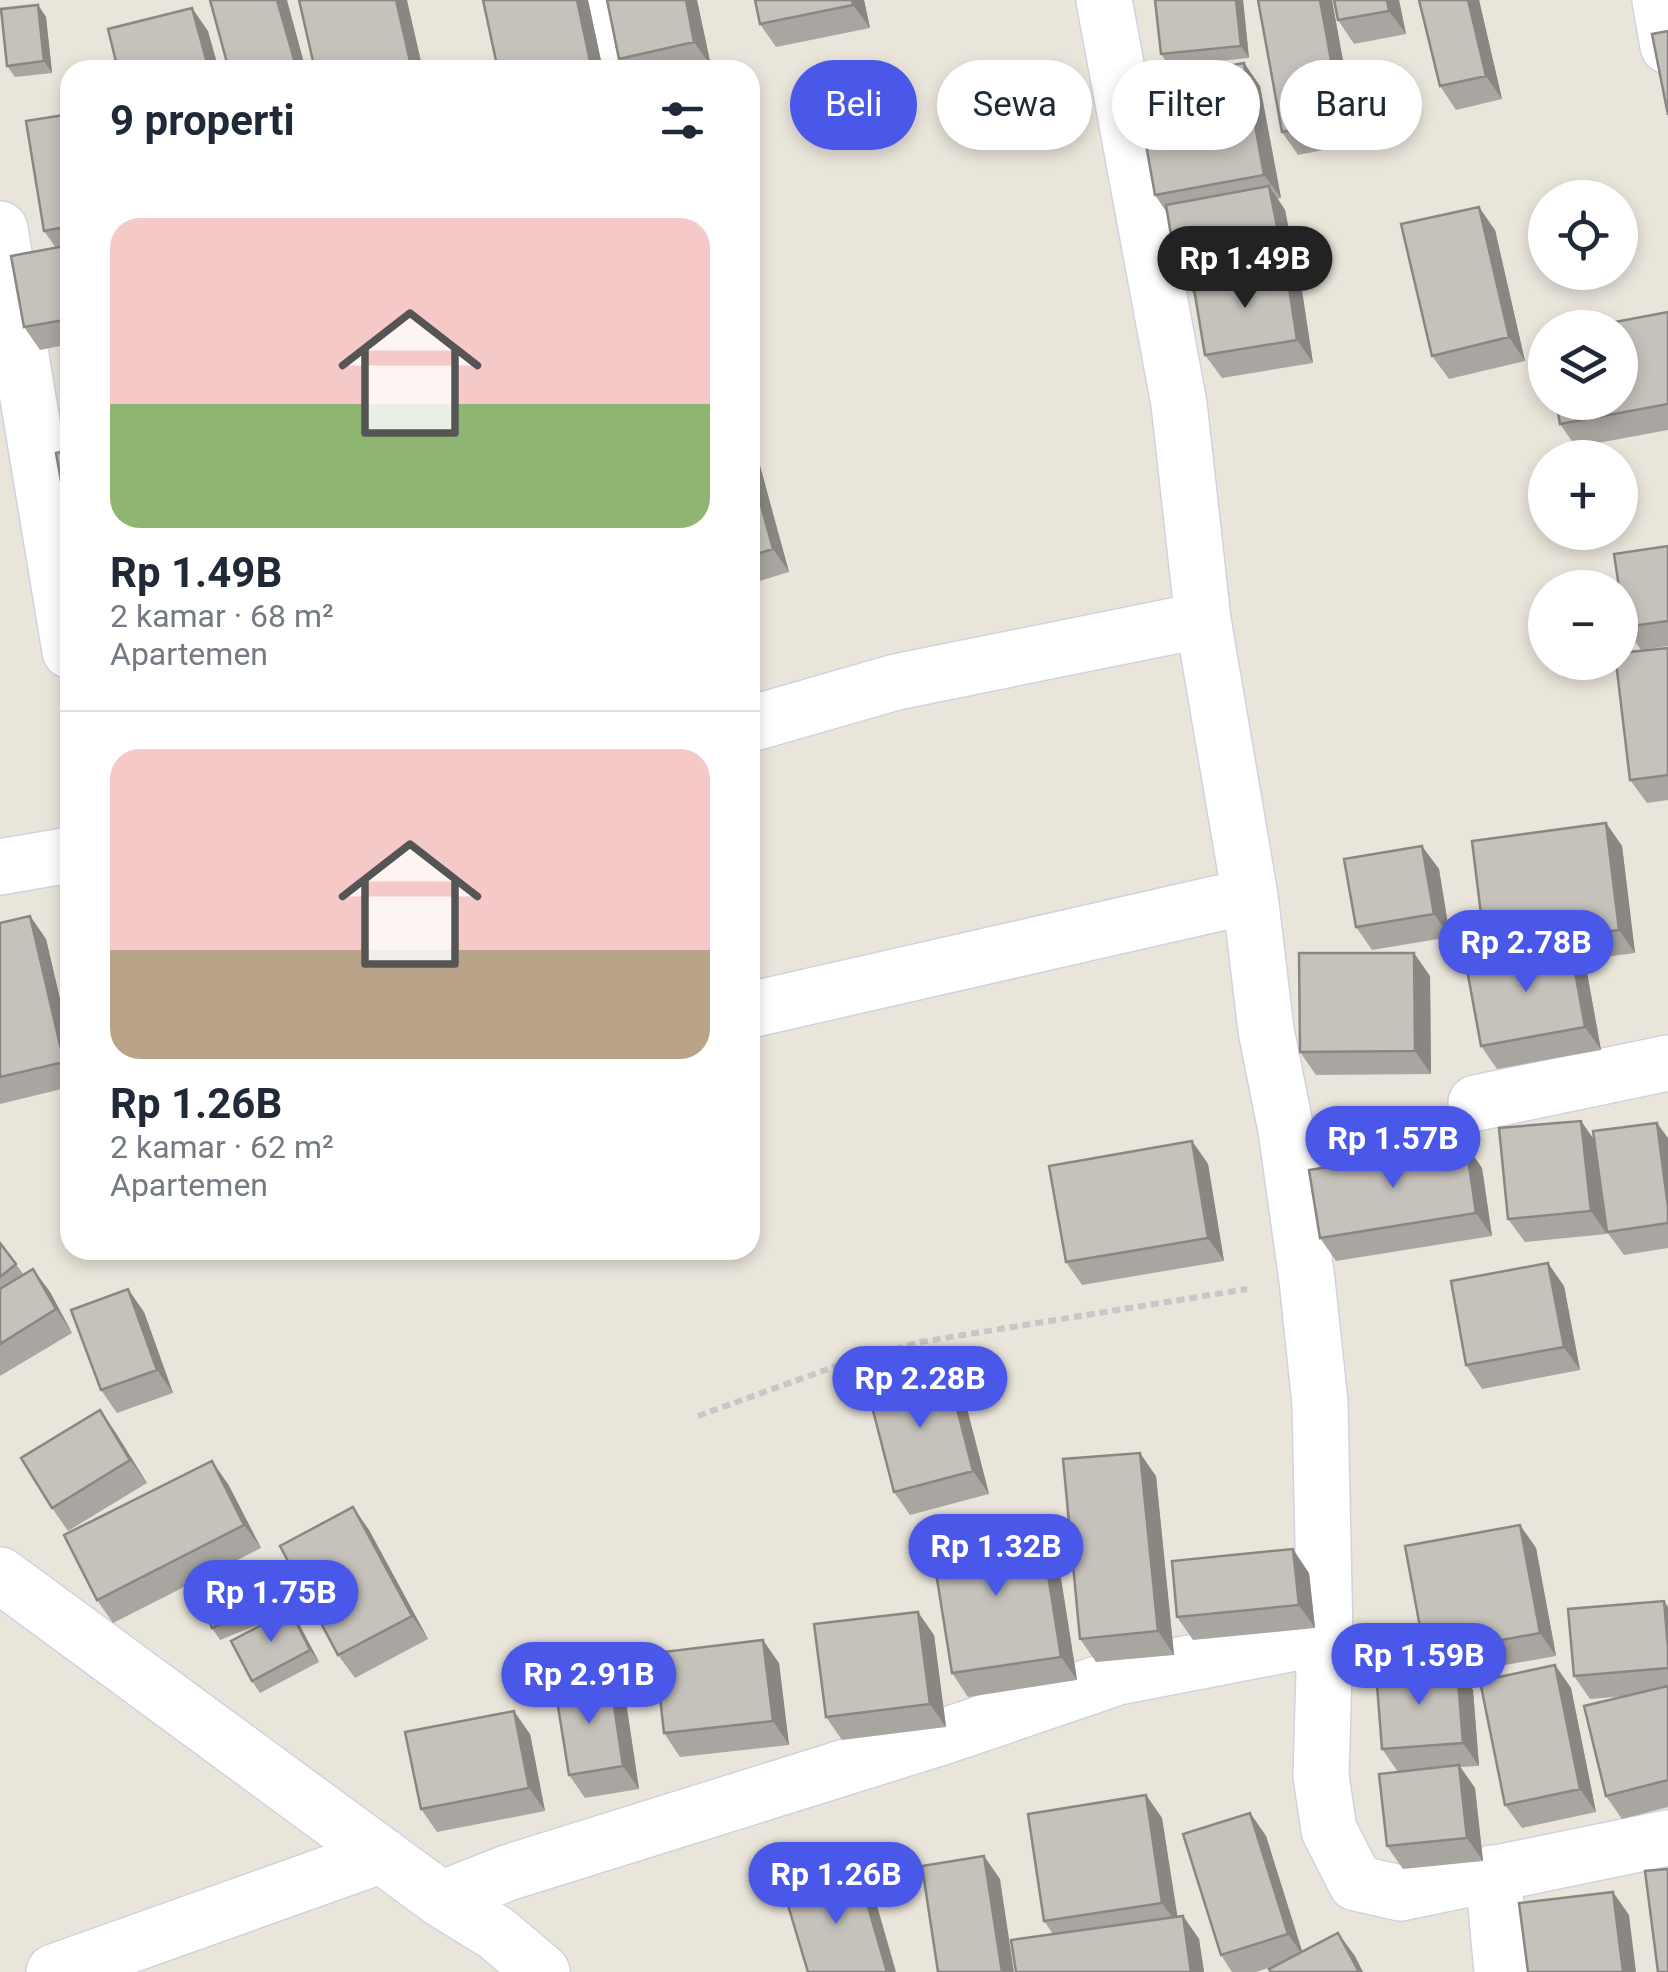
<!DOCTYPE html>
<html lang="id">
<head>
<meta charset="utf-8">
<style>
	:root { --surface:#fff; --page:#f2f2f3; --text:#1f2937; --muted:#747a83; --line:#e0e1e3; --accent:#4958e9 }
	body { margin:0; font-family:Roboto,sans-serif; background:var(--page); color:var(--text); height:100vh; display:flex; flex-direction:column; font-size:38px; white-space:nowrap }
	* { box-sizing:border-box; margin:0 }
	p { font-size:32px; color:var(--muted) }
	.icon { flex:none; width:55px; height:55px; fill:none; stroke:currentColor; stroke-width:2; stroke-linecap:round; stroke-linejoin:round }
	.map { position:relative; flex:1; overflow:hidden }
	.side { position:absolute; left:60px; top:60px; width:700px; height:1200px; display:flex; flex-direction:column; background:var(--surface); border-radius:30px; box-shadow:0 5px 15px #0003 }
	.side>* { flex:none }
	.hud { position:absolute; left:790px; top:60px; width:728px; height:90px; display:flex; gap:20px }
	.fabs { position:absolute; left:1528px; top:180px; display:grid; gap:20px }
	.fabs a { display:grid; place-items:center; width:110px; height:110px; border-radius:50%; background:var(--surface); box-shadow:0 5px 15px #0003; font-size:50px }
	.price { position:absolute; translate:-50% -85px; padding:0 22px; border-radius:35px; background:var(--accent); color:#fff; font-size:32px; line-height:65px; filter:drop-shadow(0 2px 5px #0008) }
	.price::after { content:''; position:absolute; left:50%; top:60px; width:30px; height:22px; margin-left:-15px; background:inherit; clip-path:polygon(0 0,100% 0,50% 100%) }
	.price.active { background:#222; color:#fff }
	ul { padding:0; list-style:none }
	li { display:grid; align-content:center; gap:20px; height:530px; padding:0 50px }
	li+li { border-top:2px solid var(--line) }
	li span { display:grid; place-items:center; height:310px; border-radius:30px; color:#555 }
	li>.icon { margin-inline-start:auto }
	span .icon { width:180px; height:180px; fill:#fffc; stroke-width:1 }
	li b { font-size:42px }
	h2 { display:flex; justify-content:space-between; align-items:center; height:120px; padding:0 50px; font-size:42px }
	.tag { padding:0 35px; border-radius:45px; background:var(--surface); box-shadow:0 5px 15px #0003; font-size:35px; line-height:90px }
	.tag.active { background:var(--accent); color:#fff }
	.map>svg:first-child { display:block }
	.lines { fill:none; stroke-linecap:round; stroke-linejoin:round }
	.street-casing { stroke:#d1d2e0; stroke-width:58 }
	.path { stroke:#c7c7c7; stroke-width:6; stroke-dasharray:8 5; stroke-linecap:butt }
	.street { stroke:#fff; stroke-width:55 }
	.wall { fill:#a9a6a1 }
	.shaded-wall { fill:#8a8783 }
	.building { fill:#c5c1bb; stroke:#8a8783; stroke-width:2.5 }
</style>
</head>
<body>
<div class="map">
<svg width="1668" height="1972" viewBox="0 0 1668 1972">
	<rect width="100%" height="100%" fill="#eae5db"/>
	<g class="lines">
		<defs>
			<path id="street" d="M 592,0 L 606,70
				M 1104,0 L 1179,404 L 1203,620 L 1250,896 L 1266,1030 L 1286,1130 L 1307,1280 L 1320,1403 L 1325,1637 L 1321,1776 L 1329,1830 L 1356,1883 L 1400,1893 L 1668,1838
				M 1660,0 L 1668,46
				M 0,229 L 70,651
				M 750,724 L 896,682 L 1203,620
				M 0,867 L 70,855
				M 750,1010 L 1250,896
				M 1476,1103 L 1668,1063
				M 0,1575 L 441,1899 L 496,1933 L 542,1972
				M 1493,1873 L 1502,1972
				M 441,1899 L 507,1873 L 945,1736 L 1118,1677 L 1325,1637
				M 54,1972 L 382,1855"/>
		</defs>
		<use href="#street" class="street-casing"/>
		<path class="path" d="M 698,1416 L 839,1365 L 920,1342 L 1247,1289"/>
		<use href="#street" class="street"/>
	</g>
	<path class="wall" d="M 483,0 L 588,0 L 603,70 L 498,70 Z
		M 697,0 L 711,66 L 690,70 L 627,70 L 619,59 Z
		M 864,0 L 870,28 L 776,47 L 760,24 Z
		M 1155,0 L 1243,0 L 1249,58 L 1169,66 L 1161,54 Z
		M 1258,0 L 1332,0 L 1358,143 L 1298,155 L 1282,132 Z
		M 1334,0 L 1399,0 L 1406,34 L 1354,44 L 1338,20 Z
		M 1419,0 L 1479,0 L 1502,99 L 1456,110 L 1440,86 Z
		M 38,5 L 46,17 L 52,73 L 15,77 L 7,66 Z
		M 1244,63 L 1260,86 L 1281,198 L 1278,199 L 1285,210 L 1298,275 L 1292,276 L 1302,291 L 1313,363 L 1222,378 L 1205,355 L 1195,294 L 1194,294 L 1177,271 L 1167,213 L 1155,195 Z
		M 70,114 L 70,344 L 40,350 L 24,327 L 56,248 L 44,231 Z
		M 1495,230 L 1525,361 L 1449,379 L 1432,356 Z
		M 1668,312 L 1668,430 L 1576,447 L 1560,424 Z
		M 750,433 L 789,572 L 750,584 Z
		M 1668,546 L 1668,646 L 1641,650 L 1625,627 Z
		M 1668,648 L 1668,800 L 1647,803 L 1630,780 Z
		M 1606,823 L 1622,846 L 1635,953 L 1582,960 L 1586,967 L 1601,1050 L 1497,1069 L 1481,1046 L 1493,958 L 1485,947 Z
		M 1439,869 L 1450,937 L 1372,950 L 1356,927 Z
		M 30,916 L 46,939 L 70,1042 L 70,1087 L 0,1104 L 0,923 Z
		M 1430,976 L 1431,1074 L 1316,1075 L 1300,1052 Z
		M 1581,1121 L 1595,1141 L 1668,1138 L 1668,1248 L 1624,1255 L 1607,1232 L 1603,1202 L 1607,1234 L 1525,1242 L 1508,1219 Z
		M 1192,1141 L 1208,1164 L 1224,1261 L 1082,1285 L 1066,1262 Z
		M 1466,1145 L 1482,1168 L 1492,1236 L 1336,1261 L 1320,1238 Z
		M 0,1243 L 24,1275 L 33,1269 L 50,1292 L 72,1333 L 0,1376 Z
		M 1564,1286 L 1580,1370 L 1482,1389 L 1466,1365 Z
		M 144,1312 L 173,1393 L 117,1413 L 101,1390 Z
		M 963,1393 L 989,1494 L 910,1515 L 894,1492 Z
		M 100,1410 L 147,1483 L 68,1531 L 52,1508 Z
		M 1156,1476 L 1174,1655 L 1096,1662 L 1080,1639 Z
		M 228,1484 L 261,1548 L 113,1623 L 97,1600 Z
		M 353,1507 L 369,1530 L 428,1639 L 355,1678 L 338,1655 Z
		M 1040,1524 L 1056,1547 L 1077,1680 L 968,1697 L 952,1673 Z
		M 1520,1525 L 1536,1548 L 1556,1656 L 1461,1673 L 1473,1690 L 1479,1766 L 1460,1767 L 1475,1788 L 1483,1861 L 1403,1869 L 1387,1846 L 1398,1772 L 1382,1749 L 1435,1668 L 1425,1654 Z
		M 1309,1573 L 1315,1628 L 1193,1640 L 1177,1617 Z
		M 276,1580 L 289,1611 L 298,1622 L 319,1662 L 260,1693 L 252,1681 L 282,1615 L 220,1640 L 212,1628 Z
		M 1668,1607 L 1668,1807 L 1622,1819 L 1606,1796 L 1625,1696 L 1590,1699 L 1574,1676 Z
		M 934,1635 L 946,1727 L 842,1740 L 826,1717 Z
		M 779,1663 L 789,1745 L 680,1757 L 664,1733 Z
		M 1555,1665 L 1571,1688 L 1596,1812 L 1522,1828 L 1505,1805 Z
		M 610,1679 L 626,1702 L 639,1789 L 585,1798 L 569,1775 Z
		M 530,1734 L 545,1811 L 437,1832 L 421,1809 Z
		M 1146,1795 L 1162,1818 L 1177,1917 L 1183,1916 L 1199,1939 L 1204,1972 L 1016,1972 L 1053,1934 L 1044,1921 Z
		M 1250,1813 L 1266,1836 L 1302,1952 L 1355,1956 L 1274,1966 L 1256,1972 L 1232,1972 L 1221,1955 Z"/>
	<path class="shaded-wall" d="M 277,0 L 287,0 L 306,70 L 297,70 Z
		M 396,0 L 407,0 L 423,70 L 412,70 Z
		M 577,0 L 588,0 L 603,70 L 596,70 L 590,61 Z
		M 686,0 L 697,0 L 711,66 L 694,42 Z
		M 852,0 L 864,0 L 870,28 L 853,5 Z
		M 1236,0 L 1243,0 L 1249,58 L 1241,46 Z
		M 1320,0 L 1332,0 L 1358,143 L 1342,120 Z
		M 1387,0 L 1399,0 L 1406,34 L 1389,11 Z
		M 1468,0 L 1479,0 L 1502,99 L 1486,76 Z
		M 38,5 L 46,17 L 52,73 L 44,61 Z
		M 192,8 L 208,31 L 219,70 L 209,70 Z
		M 1244,63 L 1260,86 L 1281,198 L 1264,175 Z
		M 1269,186 L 1285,210 L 1298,275 L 1282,252 Z
		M 1479,207 L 1495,230 L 1525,361 L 1509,337 Z
		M 1286,268 L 1302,291 L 1313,363 L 1297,340 Z
		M 750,433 L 752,436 L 789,572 L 773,549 L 750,465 Z
		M 1606,823 L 1622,846 L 1635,953 L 1619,930 Z
		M 1422,846 L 1439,869 L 1450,937 L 1434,914 Z
		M 30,916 L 46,939 L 70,1042 L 70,1071 L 64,1062 Z
		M 1570,944 L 1586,967 L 1601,1050 L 1585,1027 Z
		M 1414,953 L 1430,976 L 1431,1074 L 1415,1051 Z
		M 1581,1121 L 1597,1144 L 1607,1234 L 1591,1211 Z
		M 1657,1123 L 1668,1138 L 1668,1207 Z
		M 1192,1141 L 1208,1164 L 1224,1261 L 1208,1238 Z
		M 1466,1145 L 1482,1168 L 1492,1236 L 1476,1213 Z
		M 1548,1263 L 1564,1286 L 1580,1370 L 1564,1347 Z
		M 33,1269 L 50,1292 L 72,1333 L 56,1309 Z
		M 128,1289 L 144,1312 L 173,1393 L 157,1370 Z
		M 947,1370 L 963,1393 L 989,1494 L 973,1471 Z
		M 100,1410 L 116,1433 L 147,1483 L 130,1460 Z
		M 1140,1453 L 1156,1476 L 1174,1655 L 1158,1631 Z
		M 212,1461 L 228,1484 L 261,1548 L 244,1525 Z
		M 353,1507 L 369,1530 L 428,1639 L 412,1616 Z
		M 1040,1524 L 1056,1547 L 1077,1680 L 1061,1657 Z
		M 1520,1525 L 1536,1548 L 1556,1656 L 1540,1633 Z
		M 1293,1549 L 1309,1573 L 1315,1628 L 1299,1605 Z
		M 268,1568 L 276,1580 L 289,1612 L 281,1600 Z
		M 1664,1601 L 1668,1607 L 1668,1648 Z
		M 290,1610 L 298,1622 L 319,1662 L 310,1650 Z
		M 918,1612 L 934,1635 L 946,1727 L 930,1704 Z
		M 763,1640 L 779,1663 L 789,1745 L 773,1721 Z
		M 1555,1665 L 1571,1688 L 1596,1812 L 1580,1789 Z
		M 1457,1667 L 1473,1690 L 1479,1766 L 1463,1743 Z
		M 610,1679 L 626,1702 L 639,1789 L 623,1766 Z
		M 514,1711 L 530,1734 L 545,1811 L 529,1788 Z
		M 1459,1765 L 1475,1788 L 1483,1861 L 1467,1838 Z
		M 1146,1795 L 1162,1818 L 1179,1926 L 1162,1903 Z
		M 1250,1813 L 1266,1836 L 1304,1957 L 1288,1934 Z
		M 984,1856 L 1000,1879 L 1014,1972 L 1002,1972 Z
		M 858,1872 L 874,1895 L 896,1972 L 887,1972 Z
		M 1613,1892 L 1629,1915 L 1636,1972 L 1623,1972 Z
		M 1183,1916 L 1199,1939 L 1204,1972 L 1191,1972 Z
		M 1338,1933 L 1355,1956 L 1363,1972 L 1359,1972 Z"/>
	<path class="building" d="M 210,0 L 277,0 L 297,70 L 229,70 Z
		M 299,0 L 396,0 L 412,70 L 315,70 Z
		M 483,0 L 577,0 L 590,61 L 550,70 L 498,70 Z
		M 607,0 L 686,0 L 694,42 L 619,59 Z
		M 755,0 L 852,0 L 853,5 L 760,24 Z
		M 1155,0 L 1236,0 L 1241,46 L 1161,54 Z
		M 1258,0 L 1320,0 L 1342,120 L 1282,132 Z
		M 1334,0 L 1387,0 L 1389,11 L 1338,20 Z
		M 1419,0 L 1468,0 L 1486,76 L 1440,86 Z
		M 38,5 L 44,61 L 7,66 L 1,9 Z
		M 192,8 L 209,70 L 118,70 L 108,29 Z
		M 1668,31 L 1668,115 L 1652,34 Z
		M 1244,63 L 1264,175 L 1155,195 L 1135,83 Z
		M 70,114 L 70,226 L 44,231 L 26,121 Z
		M 1269,186 L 1282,252 L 1177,271 L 1166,205 Z
		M 1479,207 L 1509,337 L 1432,356 L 1401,224 Z
		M 70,245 L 70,319 L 24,327 L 11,256 Z
		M 1286,268 L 1297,340 L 1205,355 L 1193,283 Z
		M 1668,312 L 1668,404 L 1560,424 L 1556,402 L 1620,402 L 1620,328 L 1583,328 Z
		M 70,450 L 70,508 L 66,509 L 56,453 Z
		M 750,465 L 773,549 L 750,556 Z
		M 1668,546 L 1668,621 L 1625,627 L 1614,554 Z
		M 1668,648 L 1668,775 L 1630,780 L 1616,662 L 1620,662 L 1620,653 Z
		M 1606,823 L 1619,930 L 1485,947 L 1472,841 Z
		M 1422,846 L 1434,914 L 1356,927 L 1344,859 Z
		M 30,916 L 64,1062 L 0,1077 L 0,923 Z
		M 1570,944 L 1585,1027 L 1481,1046 L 1466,964 Z
		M 1299,953 L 1414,953 L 1415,1051 L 1300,1052 Z
		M 1581,1121 L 1591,1211 L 1508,1219 L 1499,1128 Z
		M 1657,1123 L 1668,1207 L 1668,1223 L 1607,1232 L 1593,1131 Z
		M 1192,1141 L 1208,1238 L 1066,1262 L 1049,1166 Z
		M 1466,1145 L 1476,1213 L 1320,1238 L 1309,1170 Z
		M 0,1243 L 16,1264 L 0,1277 Z
		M 1548,1263 L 1564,1347 L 1466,1365 L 1451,1281 Z
		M 33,1269 L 56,1309 L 0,1344 L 0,1289 Z
		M 128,1289 L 157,1370 L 101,1390 L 71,1310 Z
		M 947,1370 L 973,1471 L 894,1492 L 868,1391 Z
		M 100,1410 L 130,1460 L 52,1508 L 21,1458 Z
		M 1140,1453 L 1158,1631 L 1080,1639 L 1063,1459 Z
		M 212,1461 L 244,1525 L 97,1600 L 64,1535 Z
		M 353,1507 L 412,1616 L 338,1655 L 280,1546 Z
		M 1040,1524 L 1061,1657 L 952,1673 L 931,1541 Z
		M 1520,1525 L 1540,1633 L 1425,1654 L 1405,1546 Z
		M 1293,1549 L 1299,1605 L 1177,1617 L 1172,1561 Z
		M 268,1568 L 281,1600 L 212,1628 L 199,1596 Z
		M 1664,1601 L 1668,1648 L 1668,1668 L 1574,1676 L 1568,1609 Z
		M 290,1610 L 310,1650 L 252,1681 L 231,1641 Z
		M 918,1612 L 930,1704 L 826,1717 L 814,1624 Z
		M 763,1640 L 773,1721 L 664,1733 L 655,1653 Z
		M 1555,1665 L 1580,1789 L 1505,1805 L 1480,1681 Z
		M 1457,1667 L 1463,1743 L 1382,1749 L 1376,1672 Z
		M 610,1679 L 623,1766 L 569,1775 L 555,1688 Z
		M 1668,1686 L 1668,1780 L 1606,1796 L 1584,1706 Z
		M 514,1711 L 529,1788 L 421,1809 L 405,1732 Z
		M 1459,1765 L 1467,1838 L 1387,1846 L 1379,1774 Z
		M 1146,1795 L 1162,1903 L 1044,1921 L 1028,1814 Z
		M 1250,1813 L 1288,1934 L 1221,1955 L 1183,1834 Z
		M 984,1856 L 1002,1972 L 938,1972 L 922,1866 Z
		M 1668,1869 L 1668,1972 L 1658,1972 L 1645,1871 Z
		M 858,1872 L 887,1972 L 808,1972 L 785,1895 Z
		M 1613,1892 L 1623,1972 L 1528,1972 L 1519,1903 Z
		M 1183,1916 L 1191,1972 L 1016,1972 L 1011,1940 Z
		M 1338,1933 L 1359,1972 L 1271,1972 L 1269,1969 Z"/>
</svg>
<div class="fabs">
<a><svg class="icon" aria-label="locate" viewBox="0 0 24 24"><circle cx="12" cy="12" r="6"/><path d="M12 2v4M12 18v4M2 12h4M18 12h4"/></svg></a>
<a><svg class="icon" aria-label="layers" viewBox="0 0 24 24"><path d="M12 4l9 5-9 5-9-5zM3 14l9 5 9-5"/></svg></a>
<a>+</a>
<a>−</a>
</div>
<b class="price active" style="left:1245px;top:311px">Rp 1.49B</b>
<b class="price" style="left:1526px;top:995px">Rp 2.78B</b>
<b class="price" style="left:1393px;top:1191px">Rp 1.57B</b>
<b class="price" style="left:920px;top:1431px">Rp 2.28B</b>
<b class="price" style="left:996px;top:1599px">Rp 1.32B</b>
<b class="price" style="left:271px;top:1645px">Rp 1.75B</b>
<b class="price" style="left:1419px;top:1708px">Rp 1.59B</b>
<b class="price" style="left:589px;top:1727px">Rp 2.91B</b>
<b class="price" style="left:836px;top:1927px">Rp 1.26B</b>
<div class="hud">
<a class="tag active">Beli</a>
<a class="tag">Sewa</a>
<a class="tag">Filter</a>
<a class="tag">Baru</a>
</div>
<section class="side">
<h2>9 properti<svg class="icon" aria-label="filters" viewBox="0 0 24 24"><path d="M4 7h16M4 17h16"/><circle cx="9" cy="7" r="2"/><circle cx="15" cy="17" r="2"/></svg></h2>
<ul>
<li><span style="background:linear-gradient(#f6c9c9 60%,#8fb573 0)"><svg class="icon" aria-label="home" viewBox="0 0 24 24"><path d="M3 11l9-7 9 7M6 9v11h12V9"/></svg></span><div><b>Rp 1.49B</b><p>2 kamar · 68 m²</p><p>Apartemen</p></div></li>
<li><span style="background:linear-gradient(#f6c9c9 65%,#b9a48a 0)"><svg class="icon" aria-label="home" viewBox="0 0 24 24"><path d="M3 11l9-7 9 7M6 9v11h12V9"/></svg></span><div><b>Rp 1.26B</b><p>2 kamar · 62 m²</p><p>Apartemen</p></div></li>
</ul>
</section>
</div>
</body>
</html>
